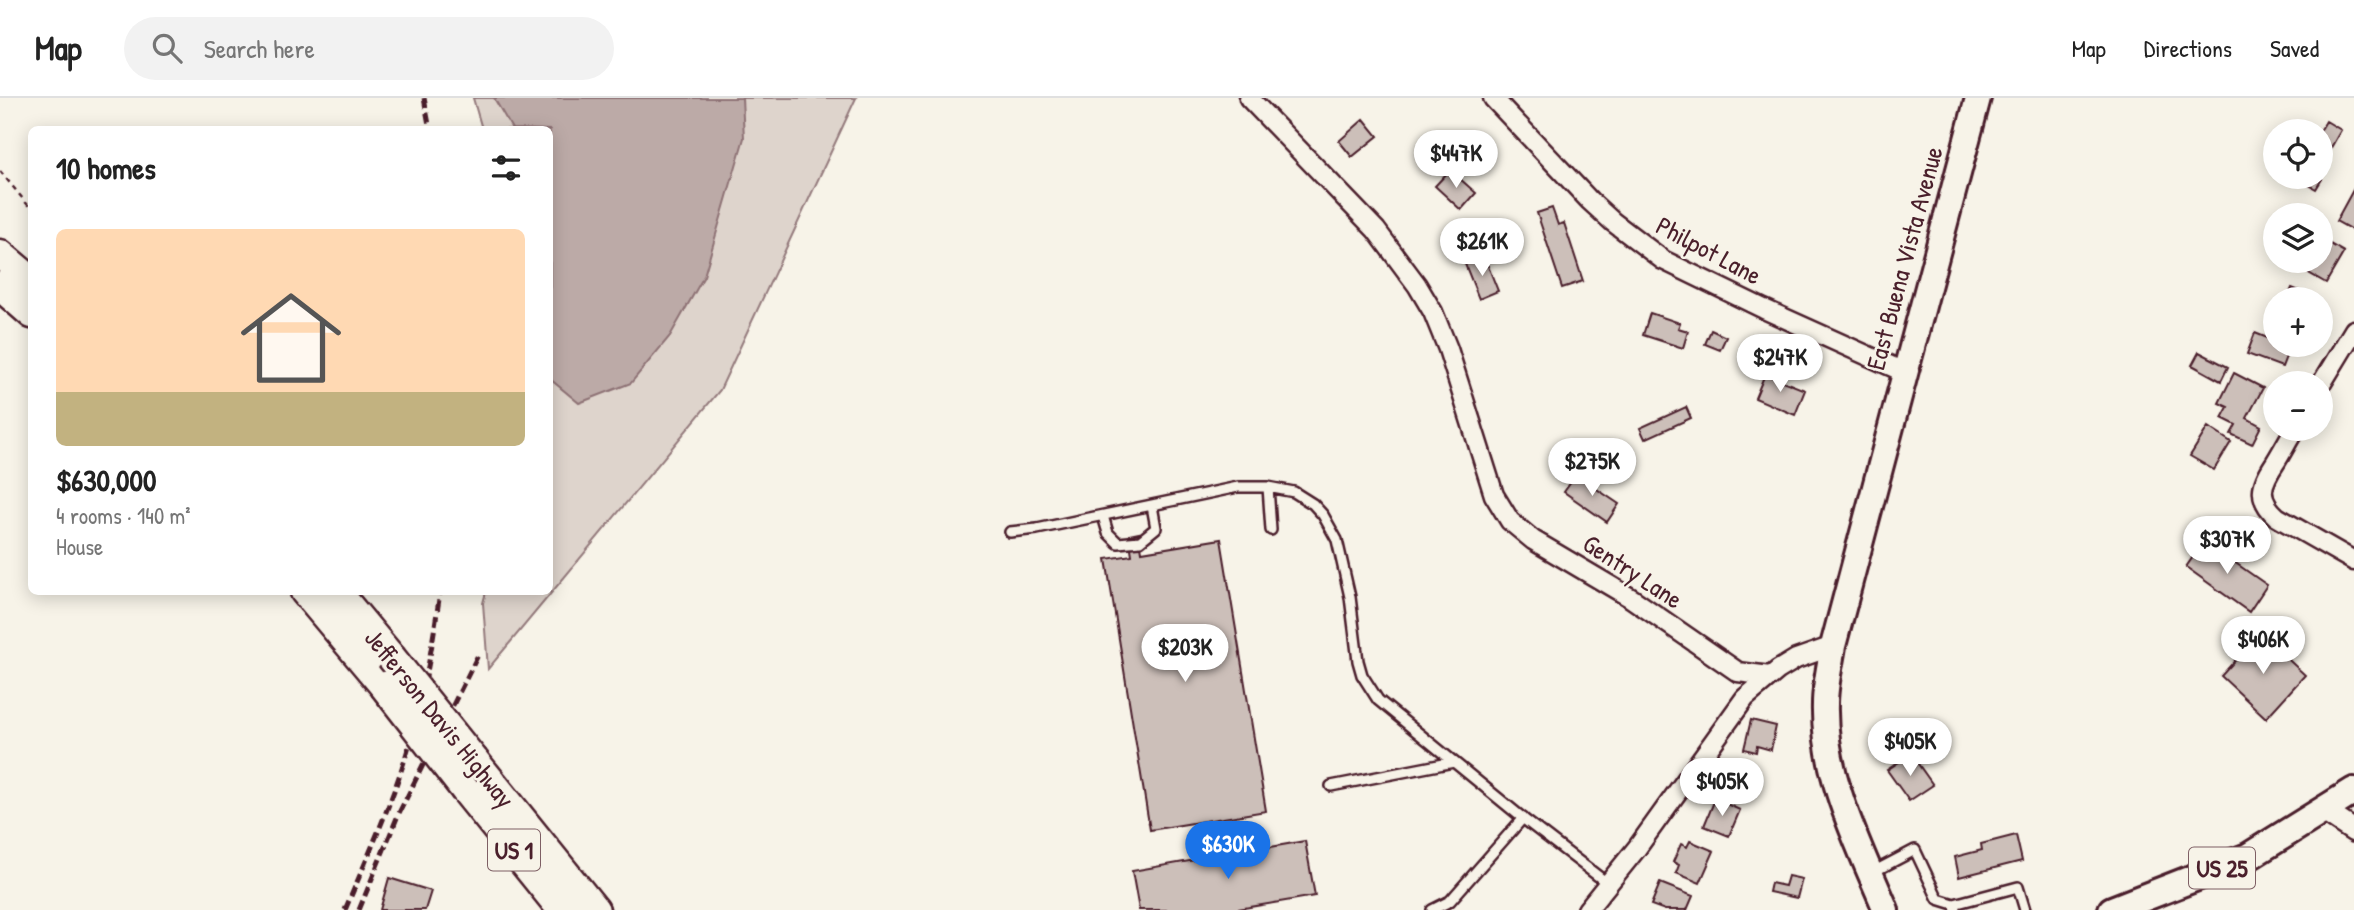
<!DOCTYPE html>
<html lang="en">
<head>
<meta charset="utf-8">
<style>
	:root { --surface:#fff; --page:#f2f2f2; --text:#222; --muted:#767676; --line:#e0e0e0; --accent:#1a73e8 }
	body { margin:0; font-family:"Patrick Hand",sans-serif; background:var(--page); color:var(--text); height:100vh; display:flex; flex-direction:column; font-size:26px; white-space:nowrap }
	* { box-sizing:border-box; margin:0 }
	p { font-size:23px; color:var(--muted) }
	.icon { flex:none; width:38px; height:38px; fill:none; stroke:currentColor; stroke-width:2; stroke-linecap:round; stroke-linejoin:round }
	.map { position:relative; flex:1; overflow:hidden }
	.sheet { position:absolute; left:28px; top:28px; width:525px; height:469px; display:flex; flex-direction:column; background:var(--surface); border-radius:10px; box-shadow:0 4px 18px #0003 }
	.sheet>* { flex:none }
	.fabs { position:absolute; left:2263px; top:21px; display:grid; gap:14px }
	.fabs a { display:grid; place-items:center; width:70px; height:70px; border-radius:50%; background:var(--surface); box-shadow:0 4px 18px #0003; font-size:35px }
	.price { position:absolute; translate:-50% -60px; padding:0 16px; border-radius:24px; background:#fff; color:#222; font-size:23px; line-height:46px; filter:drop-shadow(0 2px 4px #0008) }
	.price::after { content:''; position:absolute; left:50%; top:42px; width:21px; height:16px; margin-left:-10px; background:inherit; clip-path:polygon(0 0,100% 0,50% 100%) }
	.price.current { background:var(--accent); color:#fff }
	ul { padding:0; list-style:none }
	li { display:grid; align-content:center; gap:14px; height:371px; padding:0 28px }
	li span { display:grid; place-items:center; height:217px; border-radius:10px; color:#555 }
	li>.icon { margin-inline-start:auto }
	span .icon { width:126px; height:126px; fill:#fffc; stroke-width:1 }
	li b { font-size:30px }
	h2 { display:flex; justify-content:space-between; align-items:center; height:84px; padding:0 28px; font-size:30px }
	header { display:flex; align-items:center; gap:42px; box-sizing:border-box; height:98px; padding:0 35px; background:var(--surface); border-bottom:2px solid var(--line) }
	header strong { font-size:33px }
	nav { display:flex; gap:38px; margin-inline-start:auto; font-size:24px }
	.search { width:490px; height:63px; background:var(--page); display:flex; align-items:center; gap:18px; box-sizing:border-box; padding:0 24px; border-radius:38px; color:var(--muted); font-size:26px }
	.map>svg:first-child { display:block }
	.green { fill:#ded4cc; stroke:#947a7c; stroke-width:2 }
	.water { fill:#bcaaa7; stroke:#8e7275; stroke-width:2 }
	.building { fill:#ccbfb9; stroke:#4a1f2b; stroke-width:2 }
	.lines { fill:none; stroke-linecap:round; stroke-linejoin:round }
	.service-casing { stroke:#4a1f2b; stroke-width:14 }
	.minor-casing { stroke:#4a1f2b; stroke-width:23 }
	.tertiary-casing { stroke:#4a1f2b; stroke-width:26 }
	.secondary-casing { stroke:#4a1f2b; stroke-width:30 }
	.primary-casing { stroke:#4a1f2b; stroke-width:32 }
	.trunk-casing { stroke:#4a1f2b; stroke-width:33 }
	.path { stroke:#4a1f2b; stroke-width:2.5; stroke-dasharray:5 5; stroke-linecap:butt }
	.service { stroke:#f7f3e8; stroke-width:9 }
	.minor { stroke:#f7f3e8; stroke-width:18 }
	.tertiary { stroke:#f7f3e8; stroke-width:21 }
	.secondary { stroke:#f7f3e8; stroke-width:24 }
	.primary { stroke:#f7f3e8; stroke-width:26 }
	.trunk { stroke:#f7f3e8; stroke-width:28 }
	.rail { stroke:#4a1f2b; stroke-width:5; stroke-dasharray:10 5; stroke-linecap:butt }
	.trunk-bridge-casing { stroke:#4a1f2b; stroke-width:33; stroke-linecap:butt }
	.trunk-bridge { stroke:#f7f3e8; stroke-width:28 }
	.labels { text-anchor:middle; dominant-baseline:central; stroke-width:5; stroke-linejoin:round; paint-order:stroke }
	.shield { fill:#f7f3e8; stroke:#7e5f64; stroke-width:2 }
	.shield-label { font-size:24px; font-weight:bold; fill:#4a1f2b }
	.street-label { font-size:26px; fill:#4a1f2b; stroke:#f7f3e8 }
</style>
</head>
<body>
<header>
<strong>Map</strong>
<div class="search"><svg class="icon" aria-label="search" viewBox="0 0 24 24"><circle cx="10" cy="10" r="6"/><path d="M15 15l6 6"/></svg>Search here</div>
<nav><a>Map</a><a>Directions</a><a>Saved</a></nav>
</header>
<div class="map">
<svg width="2354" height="812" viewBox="0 0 2354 812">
	<rect width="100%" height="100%" fill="#f7f3e8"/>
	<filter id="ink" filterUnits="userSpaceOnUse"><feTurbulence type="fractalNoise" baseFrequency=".0143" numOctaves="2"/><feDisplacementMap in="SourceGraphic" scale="14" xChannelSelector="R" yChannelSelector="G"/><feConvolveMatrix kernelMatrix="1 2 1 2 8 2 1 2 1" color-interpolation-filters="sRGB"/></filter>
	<g filter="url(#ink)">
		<path class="green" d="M 473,0 L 856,0 L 720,292 L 488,571 L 483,505 L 486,494 L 550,494 L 550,32 L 482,31 Z"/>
		<path class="water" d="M 494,0 L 742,0 L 744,40 L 704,178 L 670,238 L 631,285 L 579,305 L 550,281 L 550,32 L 512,31 Z"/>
		<path class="building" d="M 1364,21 L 1378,38 L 1352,59 L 1339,43 Z
			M 2326,23 L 2341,32 L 2325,60 L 2320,57 L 2320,33 Z
			M 1450,72 L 1476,95 L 1461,112 L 1435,88 Z
			M 2302,79 L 2319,79 L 2322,81 L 2316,91 L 2300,82 Z
			M 2353,92 L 2354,93 L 2354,133 L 2336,123 Z
			M 1552,110 L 1558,127 L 1564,125 L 1583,183 L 1562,190 L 1537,115 Z
			M 2325,143 L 2344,154 L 2326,185 L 2307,174 L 2313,163 L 2320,163 L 2320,150 Z
			M 1484,158 L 1498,193 L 1479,201 L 1465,166 Z
			M 2292,190 L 2316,200 L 2316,201 L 2287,201 Z
			M 1650,215 L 1680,225 L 1678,230 L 1688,233 L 1683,250 L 1643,237 Z
			M 1711,232 L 1726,239 L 1720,252 L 1705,246 Z
			M 2255,235 L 2275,243 L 2275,247 L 2290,248 L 2282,269 L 2247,256 Z
			M 2199,254 L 2228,269 L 2221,283 L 2192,267 Z
			M 2234,275 L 2263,290 L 2247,320 L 2261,328 L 2252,346 L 2231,336 L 2236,327 L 2222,320 L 2228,309 L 2219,305 Z
			M 1765,276 L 1805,292 L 1795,317 L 1755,300 Z
			M 1686,309 L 1691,320 L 1645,341 L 1640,330 Z
			M 2208,329 L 2231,344 L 2214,372 L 2190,358 Z
			M 1576,377 L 1619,406 L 1607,424 L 1564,394 Z
			M 1139,435 L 1142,454 L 1221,441 L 1266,713 L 1150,732 L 1106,461 L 1132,457 L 1129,437 Z
			M 2204,443 L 2267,487 L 2249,514 L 2186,469 Z
			M 2260,535 L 2305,577 L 2266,620 L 2221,578 Z
			M 1751,622 L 1776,628 L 1771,652 L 1757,648 L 1756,654 L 1744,651 Z
			M 1911,656 L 1933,687 L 1909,703 L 1887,672 Z
			M 1715,701 L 1740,712 L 1729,738 L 1704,728 Z
			M 2016,737 L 2022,763 L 1959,779 L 1955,759 L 1982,752 L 1981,746 Z
			M 1305,743 L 1315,798 L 1232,812 L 1139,812 L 1132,773 Z
			M 1690,743 L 1714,753 L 1700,785 L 1676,775 L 1679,767 L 1673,764 L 1681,746 L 1687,749 Z
			M 1788,778 L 1802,781 L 1797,800 L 1769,794 L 1771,785 L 1785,788 Z
			M 389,780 L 431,793 L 425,812 L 380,812 Z
			M 1660,785 L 1693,798 L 1687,812 L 1665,812 L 1651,807 Z"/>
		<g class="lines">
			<defs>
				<path id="service" d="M 1268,389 L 1271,432
					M 1103,418 L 1108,435 L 1118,445 L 1140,443 L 1156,430 L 1152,408
					M 1010,434 L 1037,431 L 1238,389 L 1268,389 L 1294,394 L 1313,406 L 1323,417 L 1337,442 L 1350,499 L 1358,563 L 1362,577 L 1378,602 L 1525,722 L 1607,785
					M 1331,688 L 1454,664
					M 1873,774 L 1915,752 L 1938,801 L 1954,806
					M 1956,811 L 1954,806 L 2018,789 L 2025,812
					M 1432,812 L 1450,803 L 1523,720"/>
				<path id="minor" d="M 1249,0 L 1376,132 L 1417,187 L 1433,214 L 1448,251 L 1494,397 L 1510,423 L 1533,442 L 1631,500 L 1738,574 L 1770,578
					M 1493,0 L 1590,103 L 1613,124 L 1663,162 L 1764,211 L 1904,274
					M 2320,288 L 2354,232
					M 2295,331 C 2288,342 2282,354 2275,365 C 2261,386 2256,400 2277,419 L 2354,463
					M 1587,812 L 1637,750 L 1745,600 L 1778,572 L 1796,561 L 1833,548"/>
				<path id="tertiary" d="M 2324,713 L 2354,733"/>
				<path id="secondary" d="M 1886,812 C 1859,747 1823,678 1825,606 C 1825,587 1830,567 1833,548 L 1978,0"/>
				<path id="primary" d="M 2112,812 L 2248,759 L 2354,693"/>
				<path id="trunk" d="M 0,156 L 32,183
					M 0,188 L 32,216
					M 305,494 L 384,588
					M 337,494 L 391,559
					M 474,662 L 595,812
					M 465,692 L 562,812"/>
			</defs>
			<use href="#service" class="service-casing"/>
			<use href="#minor" class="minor-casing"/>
			<use href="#tertiary" class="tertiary-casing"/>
			<use href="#secondary" class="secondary-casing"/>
			<use href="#primary" class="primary-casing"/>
			<use href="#trunk" class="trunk-casing"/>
			<path class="path" d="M 0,73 L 32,112"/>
			<use href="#service" class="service"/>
			<use href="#minor" class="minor"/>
			<use href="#tertiary" class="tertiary"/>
			<use href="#secondary" class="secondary"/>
			<use href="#primary" class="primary"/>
			<use href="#trunk" class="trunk"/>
			<path class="rail" d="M 424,0 L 430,32
				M 345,812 C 369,756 394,700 411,641 C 425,593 433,543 440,494
				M 359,812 L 399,715 L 479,555"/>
			<defs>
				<path id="trunk-bridge" d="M 391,559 L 474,662
					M 384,588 L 465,692"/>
			</defs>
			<use href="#trunk-bridge" class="trunk-bridge-casing"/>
			<use href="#trunk-bridge" class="trunk-bridge"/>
		</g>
	</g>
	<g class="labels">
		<g class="shield">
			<rect x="488" y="731.5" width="52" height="41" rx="5"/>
			<rect x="2189" y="749.5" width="66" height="41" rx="5"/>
		</g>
		<g class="shield-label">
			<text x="514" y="752">US 1</text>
			<text x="2222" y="770">US 25</text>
		</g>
		<g class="street-label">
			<text transform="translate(1709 152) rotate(28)">Philpot Lane</text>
			<text transform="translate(1904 160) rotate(-75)">East Buena Vista Avenue</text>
			<text transform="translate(1633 473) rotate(33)">Gentry Lane</text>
			<text transform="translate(440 620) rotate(51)">Jefferson Davis Highway</text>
		</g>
	</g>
</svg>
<div class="fabs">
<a><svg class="icon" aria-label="locate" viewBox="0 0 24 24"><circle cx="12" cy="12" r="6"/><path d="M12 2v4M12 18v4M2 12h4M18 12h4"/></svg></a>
<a><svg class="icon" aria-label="layers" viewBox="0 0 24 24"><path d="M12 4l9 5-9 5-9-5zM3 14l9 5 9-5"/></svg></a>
<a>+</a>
<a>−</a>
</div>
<b class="price" style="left:1456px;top:92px">$447K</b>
<b class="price" style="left:1482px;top:180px">$261K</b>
<b class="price" style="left:1780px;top:296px">$247K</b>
<b class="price" style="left:1592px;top:400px">$275K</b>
<b class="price" style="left:2227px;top:478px">$307K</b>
<b class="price" style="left:2263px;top:578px">$406K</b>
<b class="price" style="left:1185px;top:586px">$203K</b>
<b class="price" style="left:1910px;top:680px">$405K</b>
<b class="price" style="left:1722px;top:720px">$405K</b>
<b class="price current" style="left:1228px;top:783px">$630K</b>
<section class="sheet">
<h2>10 homes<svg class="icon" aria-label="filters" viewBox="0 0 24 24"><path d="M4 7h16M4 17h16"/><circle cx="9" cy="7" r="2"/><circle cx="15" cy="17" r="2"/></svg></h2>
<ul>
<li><span style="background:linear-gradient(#ffd9b3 75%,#c2b280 0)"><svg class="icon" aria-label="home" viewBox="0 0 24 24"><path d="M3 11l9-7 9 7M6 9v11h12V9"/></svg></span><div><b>$630,000</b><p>4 rooms · 140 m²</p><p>House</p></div></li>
</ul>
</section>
</div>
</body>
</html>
